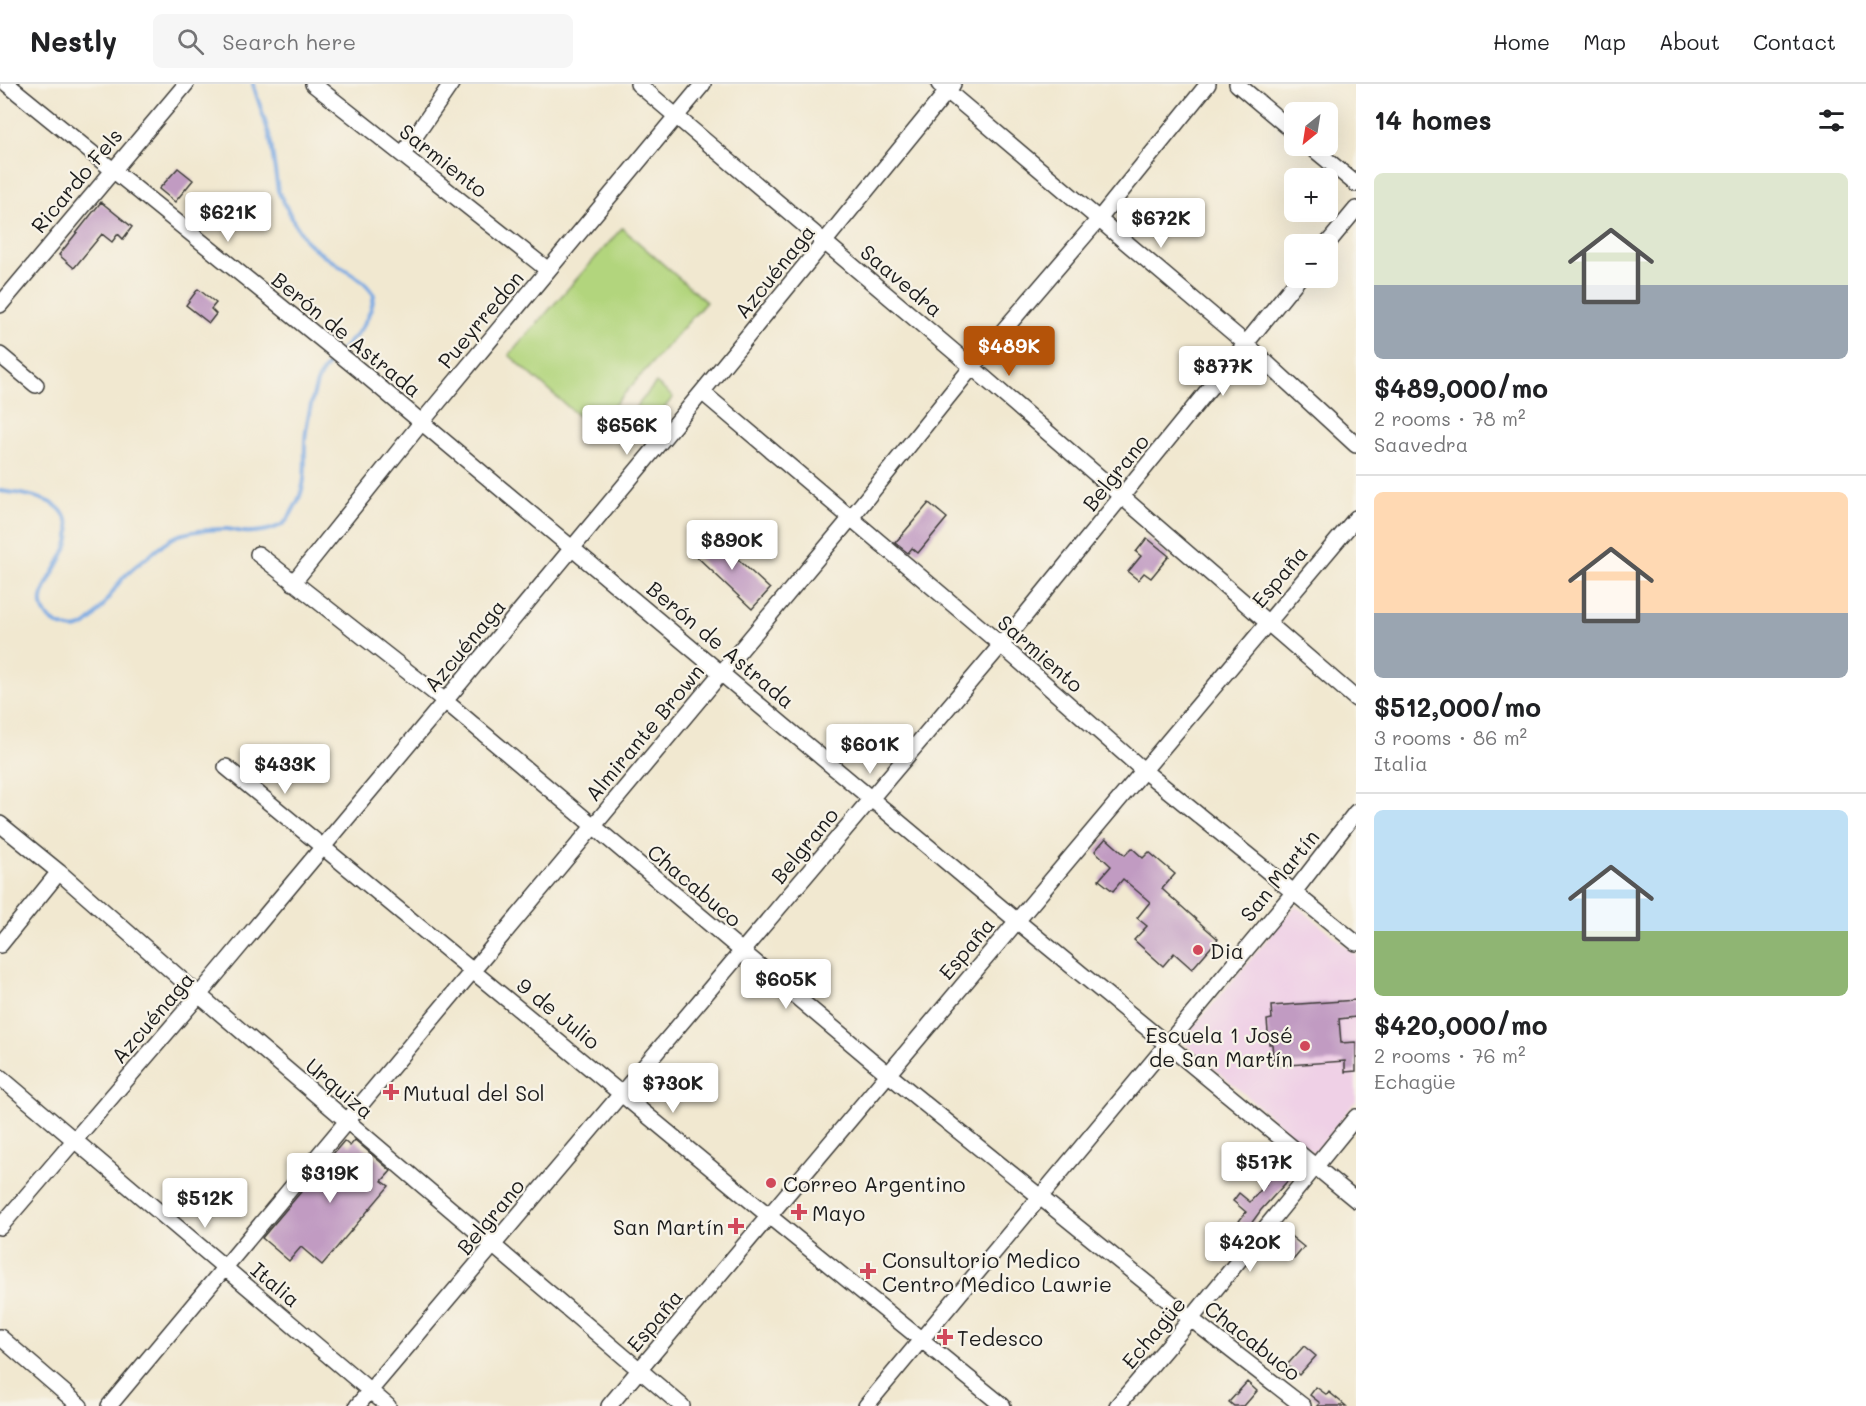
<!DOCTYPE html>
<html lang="en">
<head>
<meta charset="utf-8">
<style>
	:root { --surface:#fff; --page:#f6f6f6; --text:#202124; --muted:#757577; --line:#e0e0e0; --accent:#b45309 }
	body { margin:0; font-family:Mali,sans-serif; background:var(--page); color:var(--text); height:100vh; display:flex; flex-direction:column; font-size:22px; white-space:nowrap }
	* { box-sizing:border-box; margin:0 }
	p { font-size:20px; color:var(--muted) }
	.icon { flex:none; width:33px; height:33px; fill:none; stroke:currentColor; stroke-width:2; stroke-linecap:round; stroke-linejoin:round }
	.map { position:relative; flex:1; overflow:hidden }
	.panel { display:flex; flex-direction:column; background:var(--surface); width:510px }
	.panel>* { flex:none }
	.needle { width:39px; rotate:210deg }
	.tools { position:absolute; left:1284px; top:18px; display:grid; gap:12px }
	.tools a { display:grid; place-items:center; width:54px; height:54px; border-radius:9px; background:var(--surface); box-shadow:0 6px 24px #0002; font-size:30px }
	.price { position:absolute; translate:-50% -51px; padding:0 14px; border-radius:6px; background:#fff; color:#222; font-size:20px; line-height:39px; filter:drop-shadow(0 2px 3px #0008) }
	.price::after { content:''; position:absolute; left:50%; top:36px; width:18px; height:14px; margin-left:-9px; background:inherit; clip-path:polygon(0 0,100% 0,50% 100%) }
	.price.on { background:var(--accent); color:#fff }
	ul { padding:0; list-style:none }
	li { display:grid; align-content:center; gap:12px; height:318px; padding:0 18px }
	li+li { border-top:2px solid var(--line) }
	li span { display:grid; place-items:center; height:186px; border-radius:9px; color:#555 }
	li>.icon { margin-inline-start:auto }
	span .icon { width:108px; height:108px; fill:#fffc; stroke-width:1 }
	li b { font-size:26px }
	h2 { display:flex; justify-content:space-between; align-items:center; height:72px; padding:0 18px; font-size:26px }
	header { display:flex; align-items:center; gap:36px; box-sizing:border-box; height:84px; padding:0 30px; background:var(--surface); border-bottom:2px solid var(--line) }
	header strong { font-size:28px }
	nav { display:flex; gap:33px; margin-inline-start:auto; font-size:21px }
	.search { width:420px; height:54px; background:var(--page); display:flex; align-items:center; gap:15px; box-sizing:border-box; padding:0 21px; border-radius:9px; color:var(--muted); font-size:22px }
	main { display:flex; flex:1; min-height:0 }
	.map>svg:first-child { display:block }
	.built { fill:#efd0e6 }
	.green { fill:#b2d57d; stroke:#67784c; stroke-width:1.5 }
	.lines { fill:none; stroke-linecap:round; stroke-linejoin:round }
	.stream { stroke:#78a8e2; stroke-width:4 }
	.building { fill:#c19bc2 }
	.minor-casing { stroke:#3c3b37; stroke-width:18 }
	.minor { stroke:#fff; stroke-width:15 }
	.poi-dot { fill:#d1495b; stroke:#f7f3e8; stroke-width:2 }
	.labels { text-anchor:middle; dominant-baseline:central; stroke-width:4.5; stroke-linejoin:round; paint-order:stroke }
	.street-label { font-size:21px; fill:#1c1c1c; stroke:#f7f3e8 }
	.poi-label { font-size:21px; fill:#1c1c1c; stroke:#f7f3e8; text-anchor:start }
</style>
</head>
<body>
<header>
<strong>Nestly</strong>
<div class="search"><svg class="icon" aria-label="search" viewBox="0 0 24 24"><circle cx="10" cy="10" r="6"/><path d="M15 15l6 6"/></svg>Search here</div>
<nav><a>Home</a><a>Map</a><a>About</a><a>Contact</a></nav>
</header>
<main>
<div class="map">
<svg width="1356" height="1322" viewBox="0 0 1356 1322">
	<rect width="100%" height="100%" fill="#f7f3e8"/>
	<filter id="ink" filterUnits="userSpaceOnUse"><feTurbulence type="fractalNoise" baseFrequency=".0167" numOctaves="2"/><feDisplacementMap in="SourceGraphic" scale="12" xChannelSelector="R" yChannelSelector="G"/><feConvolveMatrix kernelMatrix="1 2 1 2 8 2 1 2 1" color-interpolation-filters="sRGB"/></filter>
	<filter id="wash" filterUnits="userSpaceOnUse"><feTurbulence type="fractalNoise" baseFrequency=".008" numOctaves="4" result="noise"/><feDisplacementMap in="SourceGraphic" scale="24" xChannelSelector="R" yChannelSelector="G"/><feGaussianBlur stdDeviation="1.35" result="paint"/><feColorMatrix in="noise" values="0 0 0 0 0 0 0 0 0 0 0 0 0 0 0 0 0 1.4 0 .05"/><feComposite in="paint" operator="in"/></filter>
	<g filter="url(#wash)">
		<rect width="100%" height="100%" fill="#f1e8d0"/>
		<path class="built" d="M 1296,821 L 1356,871 L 1356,1017 L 1314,1069 L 1182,957 Z"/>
		<path class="green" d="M 622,144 L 706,218 L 593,345 L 509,271 Z
			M 656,299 L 673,313 L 649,343 L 632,328 Z"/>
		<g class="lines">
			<path class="stream" d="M 253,0 L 270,53 L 278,107 L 294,138 L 306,157 L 320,169 L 364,198 L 374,211 C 371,235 359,249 342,266
				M 0,407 C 16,409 34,411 49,418 C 56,421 61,425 65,432 C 89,470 10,513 57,540 C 62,543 73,546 79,544 C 95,540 112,506 123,494 C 130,486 164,459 173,454 C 185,447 212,445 226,445 C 233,445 238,448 244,448 C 255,449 275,446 284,439 C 288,436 292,428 294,424 C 308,401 304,383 305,358 C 305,345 313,309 318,296 C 322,286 330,279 337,271"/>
		</g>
		<g id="blocks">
			<path class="building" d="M 178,84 L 193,96 L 175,118 L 159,105 Z
				M 101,118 L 132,143 L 123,155 L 118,150 L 112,158 L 102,150 L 74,184 L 59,171 Z
				M 198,205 L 216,219 L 211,225 L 216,230 L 209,239 L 186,221 Z
				M 929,419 L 947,434 L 918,469 L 912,464 L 908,469 L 895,459 Z
				M 711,450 L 770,505 L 752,525 L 693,469 Z
				M 1147,454 L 1169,472 L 1151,494 L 1144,489 L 1138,496 L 1128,488 L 1141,472 L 1136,468 Z
				M 1106,754 L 1125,771 L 1132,764 L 1143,774 L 1149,768 L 1175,790 L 1162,805 L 1218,855 L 1192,885 L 1174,869 L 1163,882 L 1134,856 L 1147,842 L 1137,834 L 1150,818 L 1123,795 L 1113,807 L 1099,796 L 1111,782 L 1095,767 Z
				M 1356,916 L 1356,933 L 1339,935 L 1341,959 L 1356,958 L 1356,987 L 1345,988 L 1345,977 L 1274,982 L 1272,960 L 1269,960 L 1267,936 L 1272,935 L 1271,922 Z
				M 355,1056 L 391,1087 L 382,1097 L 389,1102 L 322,1181 L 301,1163 L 289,1177 L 262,1154 L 344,1057 L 350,1062 Z
				M 1276,1076 L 1293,1091 L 1261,1126 L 1248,1144 L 1239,1137 L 1246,1128 L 1233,1117 L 1239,1109 L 1250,1118 L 1266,1100 L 1260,1094 Z
				M 1282,1145 L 1304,1163 L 1294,1175 L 1272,1157 Z
				M 1304,1262 L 1316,1272 L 1299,1291 L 1287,1281 Z
				M 1247,1298 L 1257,1307 L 1244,1322 L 1234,1322 L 1229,1318 Z
				M 1316,1303 L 1327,1311 L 1329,1308 L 1346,1322 L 1317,1322 L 1320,1319 L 1310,1311 Z"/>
		</g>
	</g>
	<g filter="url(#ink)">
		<use href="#blocks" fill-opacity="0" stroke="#3c3b37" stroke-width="1.5"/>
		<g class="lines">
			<defs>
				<path id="minor" d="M 7,0 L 364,290 L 1017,837 L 1356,1116
					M 313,0 L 548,186
					M 638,0 L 972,283 L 1356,615
					M 939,0 L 1245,259 L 1356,361
					M 1237,0 L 1294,48
					M 1310,62 L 1356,100
					M 403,70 L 451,0
					M 1327,160 L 1356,125
					M 0,221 L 186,0
					M 0,271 L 36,301
					M 702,308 L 1001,561 L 1143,686 L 1356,859
					M 258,470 L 445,617 L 888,990 L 1191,1235 L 1303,1322
					M 293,499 L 421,339 L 703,0
					M 226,683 L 769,1132 L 1003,1322
					M 0,740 L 59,788 L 199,911 L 682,1322
					M 0,861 L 59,788
					M 0,993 L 388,1322
					M 0,1143 L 199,911 L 445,617 L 702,308 L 953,0
					M 0,1253 L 80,1322
					M 109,1322 L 850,435 L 972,283 L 1099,135 L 1208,0
					M 357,1322 L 1001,561 L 1299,194
					M 609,1322 L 1356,434
					M 866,1322 L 1294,808 L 1356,728
					M 1117,1322 L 1191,1235 L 1356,1033"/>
			</defs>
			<use href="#minor" class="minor-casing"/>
			<use href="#minor" class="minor"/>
		</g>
	</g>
	<g class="poi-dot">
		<circle cx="1198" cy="866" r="6"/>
		<circle cx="1305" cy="962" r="6"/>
		<path d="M388 999h6v6h6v6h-6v6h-6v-6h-6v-6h6z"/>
		<circle cx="771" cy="1099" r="6"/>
		<path d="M796 1119h6v6h6v6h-6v6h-6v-6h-6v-6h6z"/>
		<path d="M733 1133h6v6h6v6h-6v6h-6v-6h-6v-6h6z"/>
		<path d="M865 1178h6v6h6v6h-6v6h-6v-6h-6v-6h6z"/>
		<path d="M942 1244h6v6h6v6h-6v6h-6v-6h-6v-6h6z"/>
	</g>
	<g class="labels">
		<g class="street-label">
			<text transform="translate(444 76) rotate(38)">Sarmiento</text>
			<text transform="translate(76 96) rotate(-50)">Ricardo Fels</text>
			<text transform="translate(774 187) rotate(-51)">Azcuénaga</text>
			<text transform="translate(902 196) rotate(40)">Saavedra</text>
			<text transform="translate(480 235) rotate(-50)">Pueyrredon</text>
			<text transform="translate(347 250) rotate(39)">Berón de Astrada</text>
			<text transform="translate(1115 388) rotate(-51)">Belgrano</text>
			<text transform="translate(1279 492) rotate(-50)">España</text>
			<text transform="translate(721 560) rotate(40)">Berón de Astrada</text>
			<text transform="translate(464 561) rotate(-50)">Azcuénaga</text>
			<text transform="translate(1041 569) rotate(41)">Sarmiento</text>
			<text transform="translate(644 648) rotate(-50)">Almirante Brown</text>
			<text transform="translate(804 761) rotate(-50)">Belgrano</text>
			<text transform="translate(1279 791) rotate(-51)">San Martín</text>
			<text transform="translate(695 801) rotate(40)">Chacabuco</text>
			<text transform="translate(966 864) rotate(-50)">España</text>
			<text transform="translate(559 929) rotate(39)">9 de Julio</text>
			<text transform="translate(152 933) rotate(-49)">Azcuénaga</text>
			<text transform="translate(340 1004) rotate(40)">Urquiza</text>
			<text transform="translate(490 1132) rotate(-50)">Belgrano</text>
			<text transform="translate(276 1200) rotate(40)">Italia</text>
			<text transform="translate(654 1236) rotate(-50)">España</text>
			<text transform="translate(1153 1248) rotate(-50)">Echagüe</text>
			<text transform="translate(1253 1256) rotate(38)">Chacabuco</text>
		</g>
		<g class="poi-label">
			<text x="1210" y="866">Dia</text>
			<text x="1293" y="950" text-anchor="end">Escuela 1 José<tspan x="1293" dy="24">de San Martín</tspan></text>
			<text x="403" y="1008">Mutual del Sol</text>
			<text x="783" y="1099">Correo Argentino</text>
			<text x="812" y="1128">Mayo</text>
			<text x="724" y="1142" text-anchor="end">San Martín</text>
			<text x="882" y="1175">Consultorio Medico<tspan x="882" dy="24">Centro Medico Lawrie</tspan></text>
			<text x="957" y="1253">Tedesco</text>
		</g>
	</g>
</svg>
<div class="tools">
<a><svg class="needle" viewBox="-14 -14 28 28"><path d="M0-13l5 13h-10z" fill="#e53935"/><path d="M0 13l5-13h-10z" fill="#757577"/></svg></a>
<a>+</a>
<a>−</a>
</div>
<b class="price" style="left:228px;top:159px">$621K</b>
<b class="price" style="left:1161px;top:165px">$672K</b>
<b class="price on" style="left:1009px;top:293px">$489K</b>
<b class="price" style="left:1223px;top:313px">$877K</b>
<b class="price" style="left:627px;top:372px">$656K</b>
<b class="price" style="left:732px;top:487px">$890K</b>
<b class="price" style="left:870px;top:691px">$601K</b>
<b class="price" style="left:285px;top:711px">$433K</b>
<b class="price" style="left:786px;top:926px">$605K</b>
<b class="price" style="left:673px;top:1030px">$730K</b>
<b class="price" style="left:1264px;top:1109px">$517K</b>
<b class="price" style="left:330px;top:1120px">$319K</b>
<b class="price" style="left:205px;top:1145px">$512K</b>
<b class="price" style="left:1250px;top:1189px">$420K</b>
</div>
<section class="panel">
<h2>14 homes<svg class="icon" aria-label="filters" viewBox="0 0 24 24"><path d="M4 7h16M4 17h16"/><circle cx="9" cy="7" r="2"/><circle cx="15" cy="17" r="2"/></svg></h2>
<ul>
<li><span style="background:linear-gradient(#dfe7d0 60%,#9aa5b1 0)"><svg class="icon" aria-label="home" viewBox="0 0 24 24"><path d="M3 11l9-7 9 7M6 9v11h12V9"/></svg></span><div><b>$489,000/mo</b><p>2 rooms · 78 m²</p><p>Saavedra</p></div></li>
<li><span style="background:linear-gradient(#ffd9b3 65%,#9aa5b1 0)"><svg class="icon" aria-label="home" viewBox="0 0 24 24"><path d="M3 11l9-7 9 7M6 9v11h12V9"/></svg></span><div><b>$512,000/mo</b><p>3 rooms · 86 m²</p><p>Italia</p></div></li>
<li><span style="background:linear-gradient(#bfe0f5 65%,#8fb573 0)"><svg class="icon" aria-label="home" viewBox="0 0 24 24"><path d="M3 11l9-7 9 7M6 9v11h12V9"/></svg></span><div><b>$420,000/mo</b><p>2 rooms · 76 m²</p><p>Echagüe</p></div></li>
</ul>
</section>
</main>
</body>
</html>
